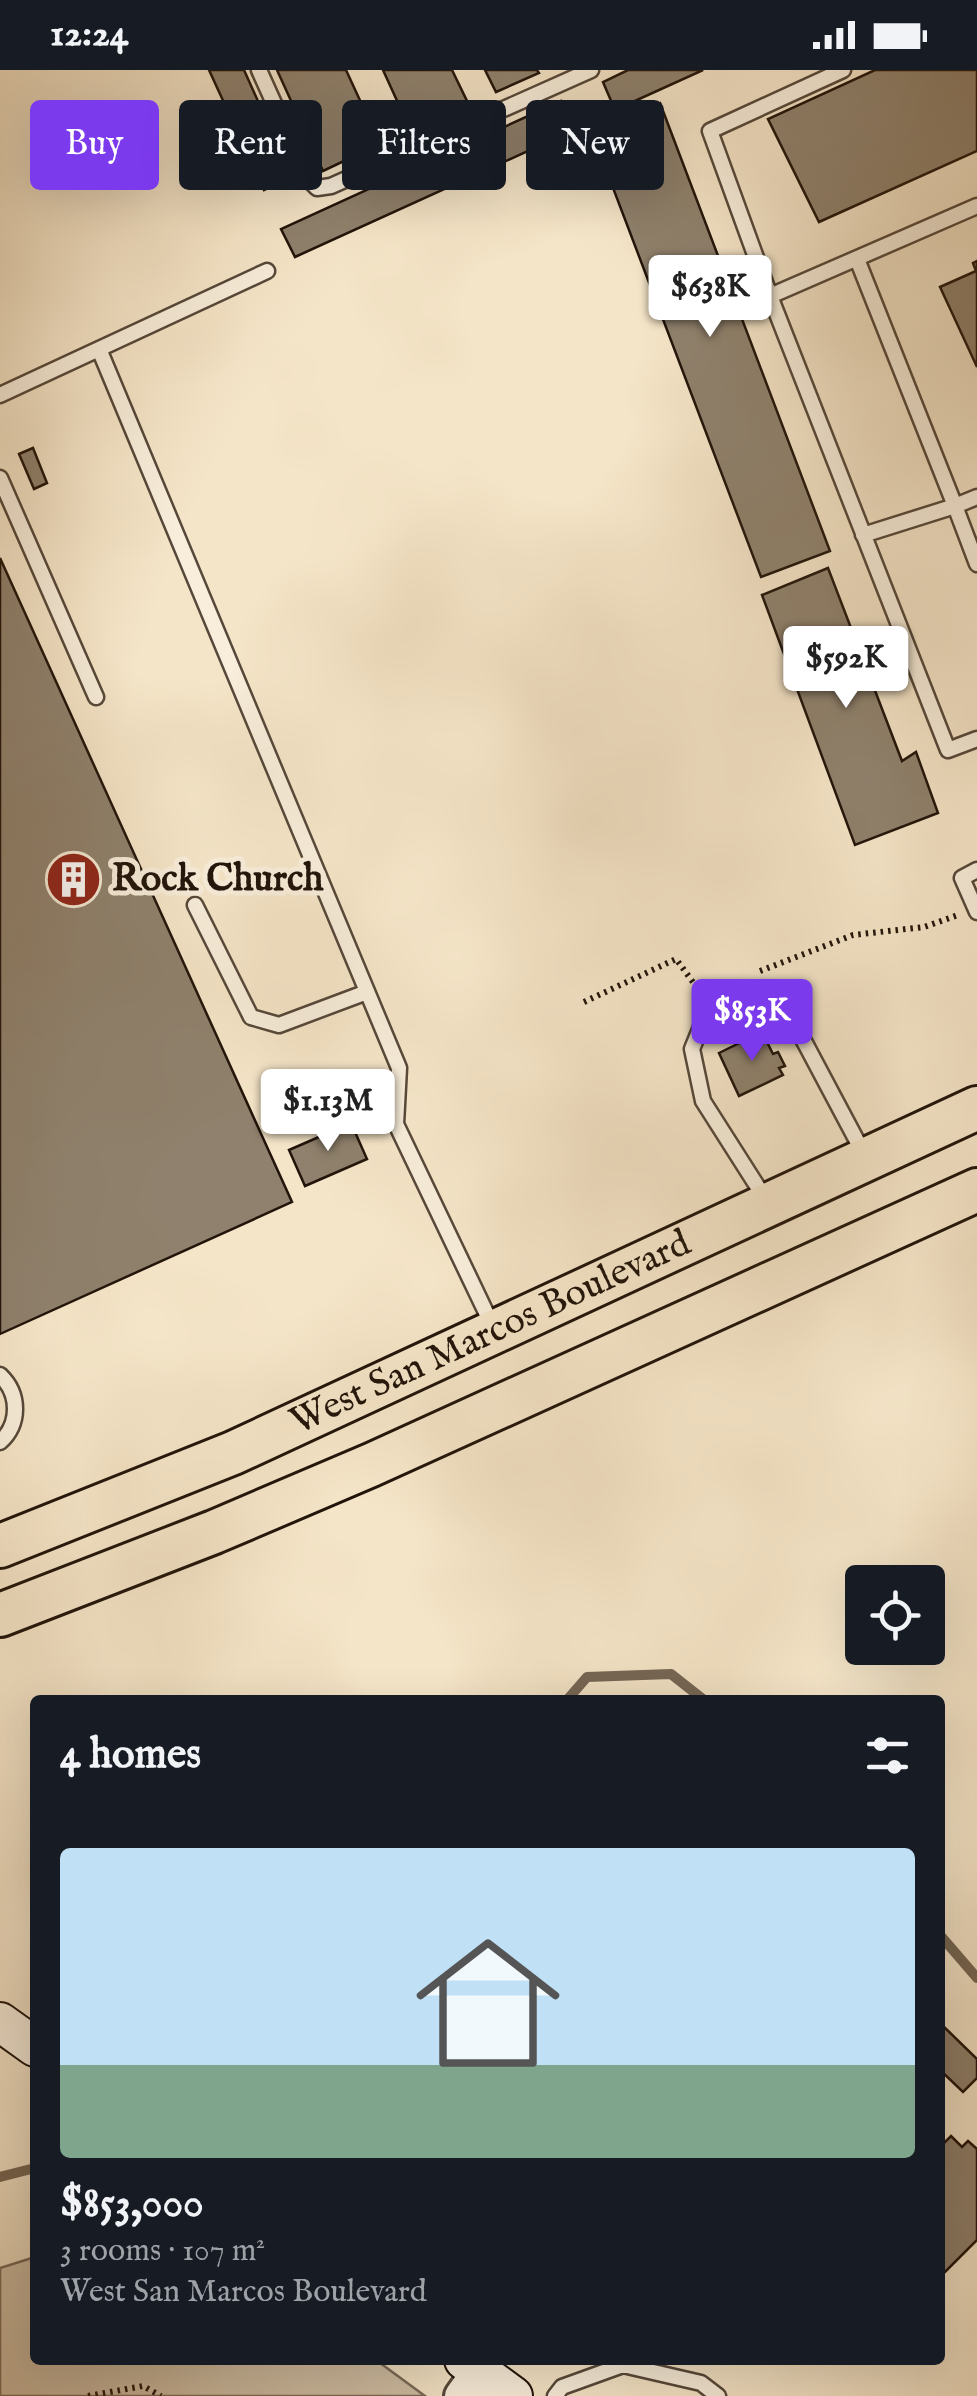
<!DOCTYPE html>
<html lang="en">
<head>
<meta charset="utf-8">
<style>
	:root { --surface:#171b24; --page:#242831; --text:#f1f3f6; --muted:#9ea1a6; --accent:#7c3aed }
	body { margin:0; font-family:"IM FELL English",serif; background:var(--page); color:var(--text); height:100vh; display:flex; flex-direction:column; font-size:38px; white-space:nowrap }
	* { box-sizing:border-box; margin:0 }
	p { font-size:32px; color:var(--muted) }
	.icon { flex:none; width:55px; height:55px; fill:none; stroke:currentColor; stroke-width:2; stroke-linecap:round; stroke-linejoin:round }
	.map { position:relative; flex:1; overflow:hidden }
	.side { position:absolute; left:30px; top:1625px; width:915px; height:670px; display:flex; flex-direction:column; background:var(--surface); border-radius:10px; box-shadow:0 10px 40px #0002 }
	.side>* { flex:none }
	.banner { position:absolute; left:30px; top:30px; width:918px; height:90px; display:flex; gap:20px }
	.tools { position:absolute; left:845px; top:1495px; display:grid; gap:20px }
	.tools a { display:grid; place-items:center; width:100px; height:100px; border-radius:10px; background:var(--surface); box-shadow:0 10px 40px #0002; font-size:50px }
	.price { position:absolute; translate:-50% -85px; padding:0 22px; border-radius:10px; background:#fff; color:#222; font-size:32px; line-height:65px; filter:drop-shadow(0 2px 5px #0008) }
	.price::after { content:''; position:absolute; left:50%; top:60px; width:30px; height:22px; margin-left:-15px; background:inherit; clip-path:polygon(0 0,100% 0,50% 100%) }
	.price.current { background:var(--accent); color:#fff }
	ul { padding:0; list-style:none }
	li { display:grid; align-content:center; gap:20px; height:530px; padding:0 30px }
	li span { display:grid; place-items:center; height:310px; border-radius:10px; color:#555 }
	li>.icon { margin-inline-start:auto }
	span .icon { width:180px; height:180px; fill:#fffc; stroke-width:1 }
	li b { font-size:42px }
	h2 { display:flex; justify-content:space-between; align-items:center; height:120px; padding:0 30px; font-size:42px }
	.tag { padding:0 35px; border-radius:10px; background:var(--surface); box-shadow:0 10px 40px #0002; font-size:35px; line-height:90px }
	.tag.current { background:var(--accent); color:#fff }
	.status { display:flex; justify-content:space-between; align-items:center; height:70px; padding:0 50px; background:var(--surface); direction:ltr }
	.status svg { height:28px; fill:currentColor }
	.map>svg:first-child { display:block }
	.green { fill:#d1c1a8; stroke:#796a59; stroke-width:2.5 }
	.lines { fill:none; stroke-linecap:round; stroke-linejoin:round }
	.stream { stroke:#756755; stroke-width:10 }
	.building { fill:#8f816d; stroke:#21140a; stroke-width:2.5 }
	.service-casing { stroke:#56483a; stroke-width:19 }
	.tertiary-casing { stroke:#56483a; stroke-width:38 }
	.secondary-casing { stroke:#21140a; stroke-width:42 }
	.primary-casing { stroke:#21140a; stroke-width:48 }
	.path { stroke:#21140a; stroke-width:6; stroke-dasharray:2.5 5; stroke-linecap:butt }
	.service { stroke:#f8eedb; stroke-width:14 }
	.tertiary { stroke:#f8eedb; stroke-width:32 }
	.secondary { stroke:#f8eedb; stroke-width:38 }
	.primary { stroke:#f5e5c8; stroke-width:42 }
	.labels { text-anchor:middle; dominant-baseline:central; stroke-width:10; stroke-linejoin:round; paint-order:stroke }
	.poi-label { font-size:38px; font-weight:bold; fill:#21140a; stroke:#f8eedb; text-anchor:start }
	.street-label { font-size:38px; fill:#21140a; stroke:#f8eedb }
</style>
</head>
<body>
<div class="status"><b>12:24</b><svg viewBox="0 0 49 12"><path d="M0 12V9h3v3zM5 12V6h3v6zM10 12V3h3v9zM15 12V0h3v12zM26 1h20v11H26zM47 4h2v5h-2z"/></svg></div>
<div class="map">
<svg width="977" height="2326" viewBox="0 0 977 2326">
	<rect width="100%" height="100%" fill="#f5e5c8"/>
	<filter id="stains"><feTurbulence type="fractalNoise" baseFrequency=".002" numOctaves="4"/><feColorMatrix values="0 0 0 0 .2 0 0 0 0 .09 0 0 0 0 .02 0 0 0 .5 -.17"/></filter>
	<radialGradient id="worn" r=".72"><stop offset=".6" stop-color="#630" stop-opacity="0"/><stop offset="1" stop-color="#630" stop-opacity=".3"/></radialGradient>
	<path class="green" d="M 35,2187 L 35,2290 L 376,2290 L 425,2326 L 0,2326 L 0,2198 Z"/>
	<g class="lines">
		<path class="stream" d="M 567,1630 L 587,1607 L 671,1604 L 704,1630
			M 940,1865 L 977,1908
			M 0,2107 L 35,2098"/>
	</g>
	<path class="building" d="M 209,0 L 244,0 L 292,107 L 264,120 Z
		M 277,0 L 346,0 L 380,74 L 323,101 Z
		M 383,0 L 452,0 L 467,31 L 409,57 Z
		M 485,0 L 537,0 L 539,3 L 496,22 Z
		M 628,0 L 703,0 L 615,40 L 603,12 Z
		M 875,0 L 977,0 L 977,81 L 819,152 L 768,49 Z
		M 561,31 L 574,60 L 295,187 L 281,159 Z
		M 660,33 L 830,481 L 761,507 L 591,60 Z
		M 977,191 L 977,297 L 940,217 L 976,201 L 973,193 Z
		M 33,378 L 47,413 L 34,419 L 19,384 Z
		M 0,488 L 292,1132 L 0,1264 Z
		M 828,498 L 902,691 L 916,682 L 938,743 L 855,775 L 762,525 Z
		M 762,962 L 773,984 L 778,982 L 785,996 L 779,998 L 783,1005 L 739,1026 L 719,983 Z
		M 333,1017 L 343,1040 L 300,1061 L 289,1037 Z
		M 351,1053 L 367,1089 L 305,1116 L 289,1080 Z
		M 940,1953 L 977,1989 L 977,2008 L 963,2022 L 940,2000 Z
		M 951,2066 L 962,2077 L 968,2071 L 977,2079 L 977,2170 L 940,2207 L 940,2077 Z"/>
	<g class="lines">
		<defs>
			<path id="service" d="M 259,0 L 308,109 L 317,118 L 331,116 L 591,0
				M 843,0 L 710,61 L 770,226 L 977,136
				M 857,189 L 955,436 L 977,427
				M 770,226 L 948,680 L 977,669
				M 99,279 L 399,998 L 396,1054 L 493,1257
				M 0,325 L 267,201
				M 0,408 L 96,627
				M 863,465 L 955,436 L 977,494
				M 977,800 L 962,808 L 977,842
				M 195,835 L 251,947 L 279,955 L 367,922
				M 766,1130 L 703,1031 L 692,979 L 705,947 L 739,930 L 771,926 L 788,941 L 865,1086
				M 0,1305 C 20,1324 20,1354 0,1372
				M 555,2326 L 562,2317 L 623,2295 L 701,2313 L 718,2326"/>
			<path id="tertiary" d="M 461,2326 L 479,2301"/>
			<path id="secondary" d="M 0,1952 L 35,1977
				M 464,2290 L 513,2326"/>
			<g id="primary">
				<path id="s1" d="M 0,1476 L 233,1383 L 977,1038"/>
				<path d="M 0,1545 L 214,1462 L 371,1395 L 977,1120"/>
			</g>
		</defs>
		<use href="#service" class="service-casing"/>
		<use href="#tertiary" class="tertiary-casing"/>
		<use href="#secondary" class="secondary-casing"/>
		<use href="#primary" class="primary-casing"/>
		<path class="path" d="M 760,901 L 853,865 L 924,857 L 958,845
			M 584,932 L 676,889 L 701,923
			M 88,2326 L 143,2316 L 161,2326"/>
		<use href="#service" class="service"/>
		<use href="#tertiary" class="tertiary"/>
		<use href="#secondary" class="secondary"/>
		<use href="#primary" class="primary"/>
	</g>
	<defs>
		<symbol id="building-disc" viewBox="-11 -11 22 22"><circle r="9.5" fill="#8f2418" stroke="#f8eedb"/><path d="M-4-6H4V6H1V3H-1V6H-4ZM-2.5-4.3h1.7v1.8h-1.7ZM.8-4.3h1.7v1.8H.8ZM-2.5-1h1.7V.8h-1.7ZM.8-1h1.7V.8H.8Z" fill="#fff"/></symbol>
	</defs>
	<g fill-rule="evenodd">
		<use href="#building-disc" x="42" y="778" width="63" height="63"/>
	</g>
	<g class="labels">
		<g class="poi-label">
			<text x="112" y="810">Rock Church</text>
		</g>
		<g class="street-label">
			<text stroke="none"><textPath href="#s1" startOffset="535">West San Marcos Boulevard</textPath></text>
		</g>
	</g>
	<rect width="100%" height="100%" filter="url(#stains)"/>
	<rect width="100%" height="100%" fill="url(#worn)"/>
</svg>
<div class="tools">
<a><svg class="icon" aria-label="locate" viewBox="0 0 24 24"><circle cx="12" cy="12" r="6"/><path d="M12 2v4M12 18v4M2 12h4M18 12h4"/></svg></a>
</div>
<b class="price" style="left:710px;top:270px">$638K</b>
<b class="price" style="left:846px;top:641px">$592K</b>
<b class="price current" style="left:752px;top:994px">$853K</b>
<b class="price" style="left:328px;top:1084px">$1.13M</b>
<div class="banner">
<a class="tag current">Buy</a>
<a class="tag">Rent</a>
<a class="tag">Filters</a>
<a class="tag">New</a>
</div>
<section class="side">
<h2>4 homes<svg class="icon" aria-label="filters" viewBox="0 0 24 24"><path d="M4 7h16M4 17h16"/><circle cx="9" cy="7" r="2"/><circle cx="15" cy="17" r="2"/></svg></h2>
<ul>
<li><span style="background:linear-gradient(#bfe0f5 70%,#7fa58c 0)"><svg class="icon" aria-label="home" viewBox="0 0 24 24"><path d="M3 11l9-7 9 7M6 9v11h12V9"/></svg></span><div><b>$853,000</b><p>3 rooms · 107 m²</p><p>West San Marcos Boulevard</p></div></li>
</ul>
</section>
</div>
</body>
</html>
